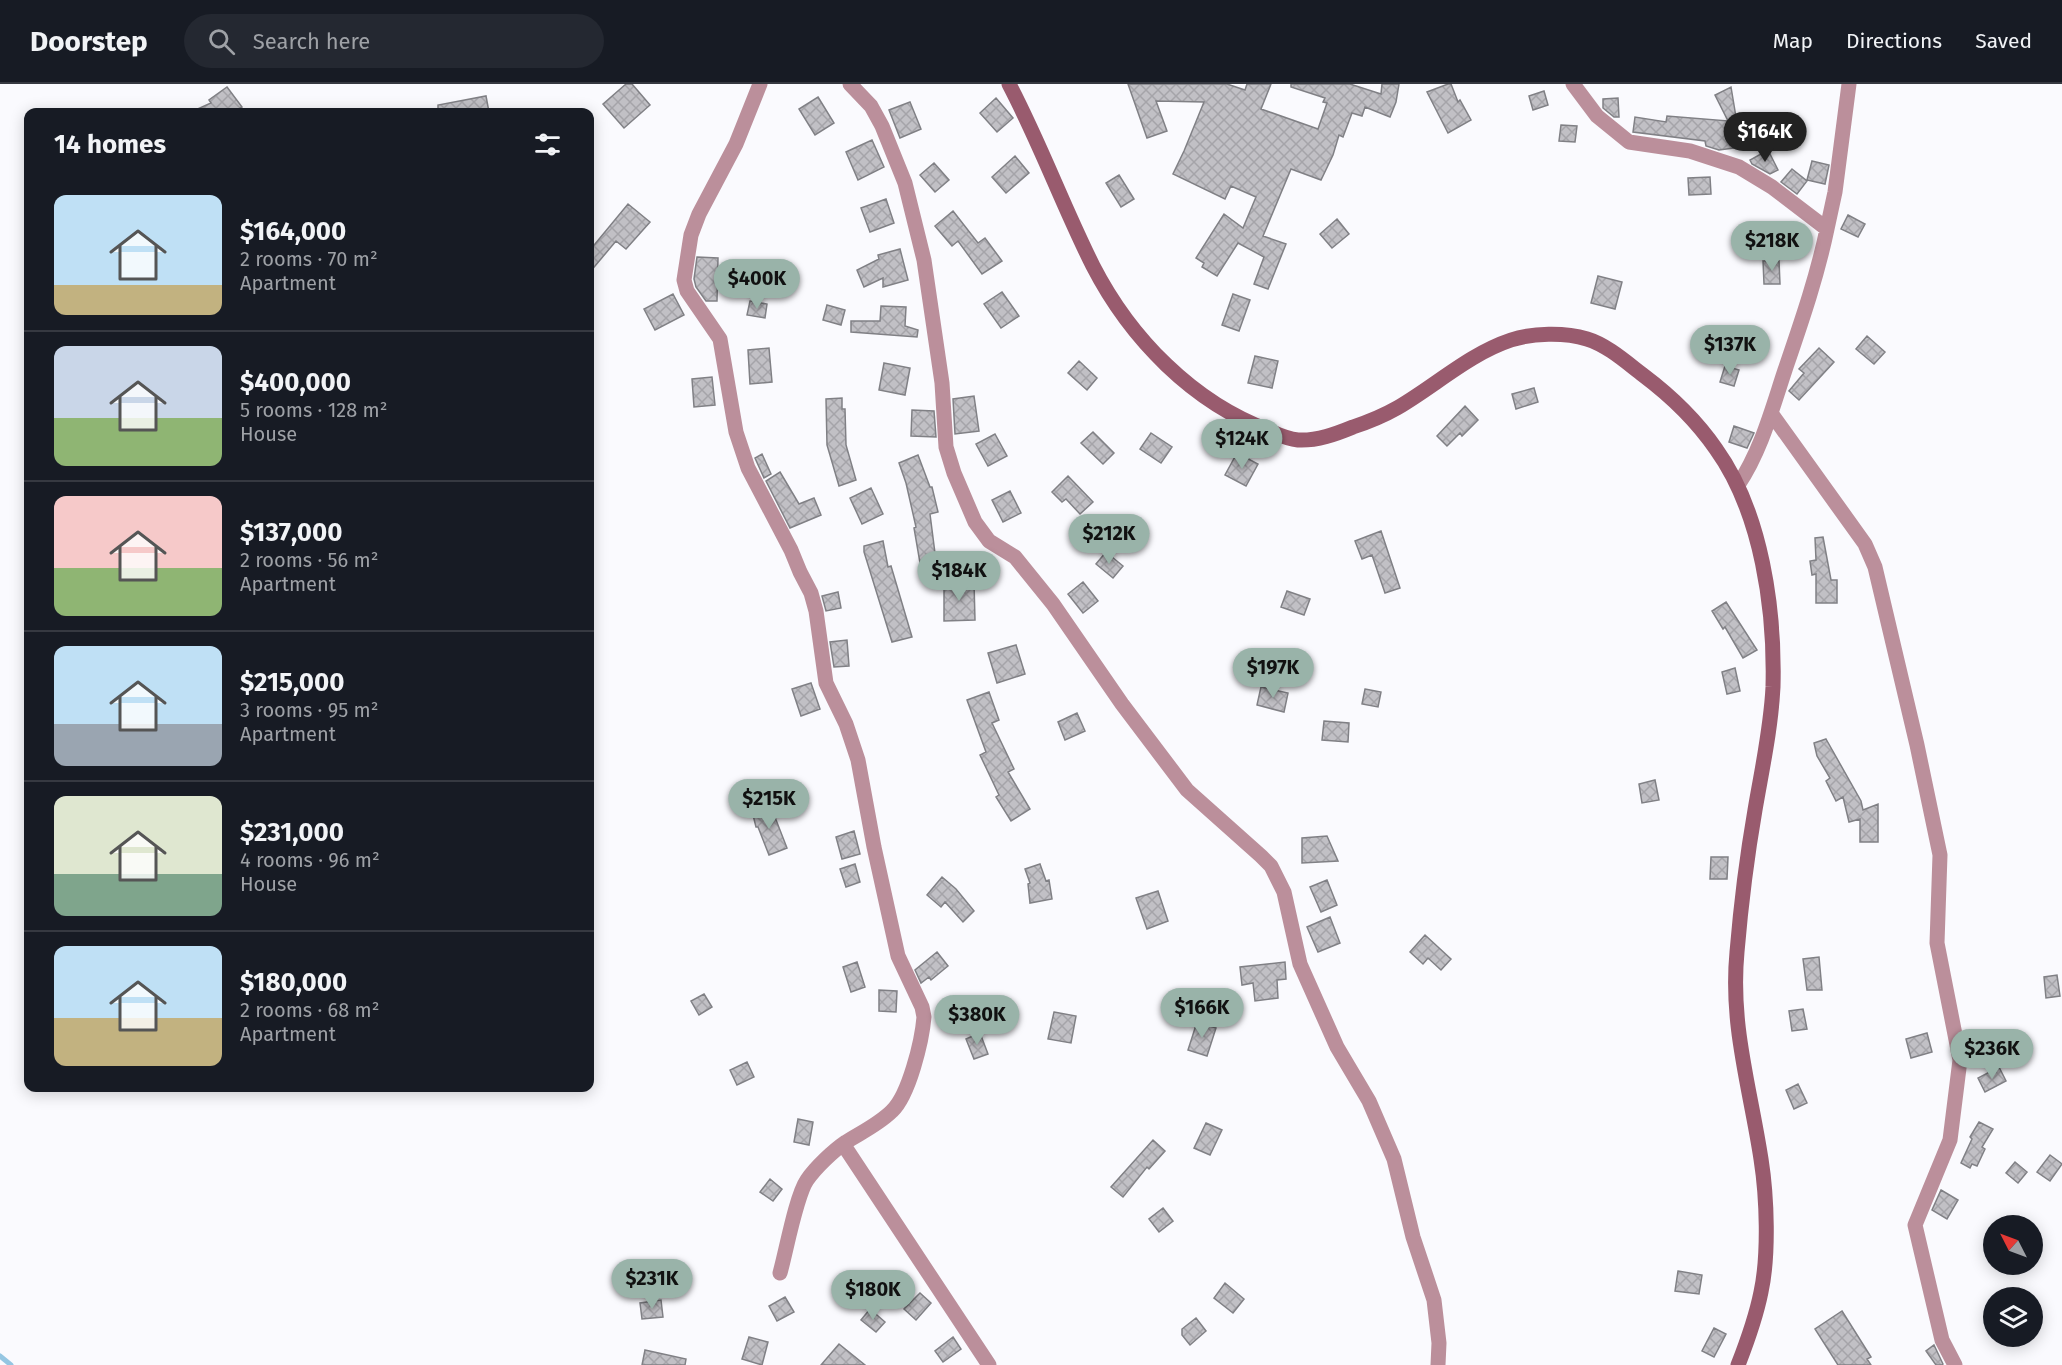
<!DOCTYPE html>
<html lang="en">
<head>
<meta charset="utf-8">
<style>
	:root { --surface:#171b24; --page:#242831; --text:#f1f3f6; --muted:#9ea1a6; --line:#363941; --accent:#99b3a9 }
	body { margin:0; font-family:"Fira Sans",sans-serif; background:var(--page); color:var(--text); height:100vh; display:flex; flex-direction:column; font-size:22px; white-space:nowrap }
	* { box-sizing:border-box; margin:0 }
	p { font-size:20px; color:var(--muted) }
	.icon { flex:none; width:33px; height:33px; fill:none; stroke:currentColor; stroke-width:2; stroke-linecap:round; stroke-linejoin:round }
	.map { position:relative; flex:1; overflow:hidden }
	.drawer { position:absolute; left:24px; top:24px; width:570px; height:984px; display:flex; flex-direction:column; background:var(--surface); border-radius:12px; box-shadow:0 3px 15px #0003 }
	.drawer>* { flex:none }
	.needle { width:39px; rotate:312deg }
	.buttons { position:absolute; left:1983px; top:1131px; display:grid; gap:12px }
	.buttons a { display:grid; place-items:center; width:60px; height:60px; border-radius:50%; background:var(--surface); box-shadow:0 3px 15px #0003; font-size:30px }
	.price { position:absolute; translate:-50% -51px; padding:0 14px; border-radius:21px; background:var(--accent); color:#111; font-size:20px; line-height:39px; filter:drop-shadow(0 2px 3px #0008) }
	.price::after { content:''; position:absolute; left:50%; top:36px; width:18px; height:14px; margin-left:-9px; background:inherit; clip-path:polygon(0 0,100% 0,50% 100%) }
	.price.active { background:#222; color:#fff }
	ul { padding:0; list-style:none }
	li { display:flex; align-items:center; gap:18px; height:150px; padding:0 30px }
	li+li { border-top:2px solid var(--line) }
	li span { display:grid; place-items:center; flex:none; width:168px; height:120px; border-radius:12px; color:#555 }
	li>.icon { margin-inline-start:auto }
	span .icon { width:72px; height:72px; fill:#fffc; stroke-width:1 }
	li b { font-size:26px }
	h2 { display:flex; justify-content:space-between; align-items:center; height:72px; padding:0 30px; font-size:26px }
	header { display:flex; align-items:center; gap:36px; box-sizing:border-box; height:84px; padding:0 30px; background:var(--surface); border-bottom:2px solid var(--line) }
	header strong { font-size:28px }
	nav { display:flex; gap:33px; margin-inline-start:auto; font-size:21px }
	.search { width:420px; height:54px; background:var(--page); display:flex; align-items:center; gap:15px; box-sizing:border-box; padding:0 21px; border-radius:33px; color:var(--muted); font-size:22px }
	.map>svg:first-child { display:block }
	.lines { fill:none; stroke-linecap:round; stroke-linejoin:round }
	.stream { stroke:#95c6e2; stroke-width:5 }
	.building { fill:url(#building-cross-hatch); stroke:#808085; stroke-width:1.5 }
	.street { stroke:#bb8f9b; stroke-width:15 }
	.secondary { stroke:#995b6e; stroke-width:15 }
</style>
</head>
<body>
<header>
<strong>Doorstep</strong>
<div class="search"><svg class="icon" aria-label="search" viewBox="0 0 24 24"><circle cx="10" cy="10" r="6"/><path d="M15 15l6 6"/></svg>Search here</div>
<nav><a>Map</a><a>Directions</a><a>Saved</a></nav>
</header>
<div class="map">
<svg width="2062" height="1281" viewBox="0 0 2062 1281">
	<defs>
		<pattern id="building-cross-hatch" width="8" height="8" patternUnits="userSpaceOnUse" patternTransform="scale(1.5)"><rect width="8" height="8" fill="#c1c0c5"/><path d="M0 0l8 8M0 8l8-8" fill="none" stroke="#a5a4a9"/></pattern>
	</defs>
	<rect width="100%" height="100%" fill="#fafafe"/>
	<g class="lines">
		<path class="stream" d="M 0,1272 L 11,1281"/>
	</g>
	<path class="building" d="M 626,0 L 632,0 L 650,21 L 624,44 L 603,20 Z
		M 1128,0 L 1227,0 L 1245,6 L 1247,0 L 1271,0 L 1261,25 L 1318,45 L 1327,19 L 1323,18 L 1325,14 L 1291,3 L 1291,0 L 1350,0 L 1381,10 L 1382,0 L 1399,0 L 1396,18 L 1390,33 L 1365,23 L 1362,32 L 1352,29 L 1343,53 L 1339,51 L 1333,71 L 1321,96 L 1291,85 L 1263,152 L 1286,160 L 1268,205 L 1254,200 L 1264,173 L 1238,159 L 1217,192 L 1202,183 L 1204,179 L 1196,174 L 1224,130 L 1243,144 L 1256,113 L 1231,102 L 1225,115 L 1173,90 L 1184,67 L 1204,18 L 1156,17 L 1167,47 L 1147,54 Z
		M 1448,0 L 1451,0 L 1458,18 L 1460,16 L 1471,36 L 1448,49 L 1427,8 Z
		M 227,3 L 242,23 L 234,28 L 191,28 L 211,19 L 209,16 Z
		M 1731,3 L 1741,63 L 1719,66 L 1706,62 L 1705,57 L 1633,48 L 1635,33 L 1666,38 L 1667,32 L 1728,37 L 1715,11 Z
		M 1544,7 L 1548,21 L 1533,26 L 1529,12 Z
		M 486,12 L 489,28 L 438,28 L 438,21 Z
		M 818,13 L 834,39 L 815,51 L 799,25 Z
		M 996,14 L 1013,34 L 997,48 L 980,29 Z
		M 1618,14 L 1619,33 L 1614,33 L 1603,24 L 1603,15 Z
		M 910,18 L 921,45 L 900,54 L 889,26 Z
		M 1561,41 L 1577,42 L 1575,58 L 1559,57 Z
		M 872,56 L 884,83 L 858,96 L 846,68 Z
		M 1768,66 L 1778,86 L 1770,90 L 1752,80 L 1750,76 Z
		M 1015,72 L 1029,89 L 1006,109 L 992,93 Z
		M 1812,77 L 1829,81 L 1825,100 L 1807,96 Z
		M 934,79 L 949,96 L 935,108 L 920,91 Z
		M 1792,85 L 1807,97 L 1797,110 L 1781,98 Z
		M 1119,91 L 1134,115 L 1121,123 L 1106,99 Z
		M 1710,93 L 1711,110 L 1689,111 L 1688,94 Z
		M 886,115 L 894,139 L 870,148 L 861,124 Z
		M 628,120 L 650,138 L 626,165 L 616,157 L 590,188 L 590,166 Z
		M 953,127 L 978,159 L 985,154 L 1002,177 L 982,190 L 958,157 L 952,162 L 935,142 Z
		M 1848,131 L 1865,140 L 1858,153 L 1841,145 Z
		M 1337,135 L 1349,150 L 1332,164 L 1320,150 Z
		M 900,165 L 908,196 L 883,203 L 883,194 L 864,203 L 857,186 L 879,175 L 878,171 Z
		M 697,173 L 718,174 L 717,217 L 706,217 L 696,203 L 694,195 Z
		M 1763,177 L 1779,177 L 1780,200 L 1764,200 Z
		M 1598,192 L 1622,198 L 1615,225 L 1591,219 Z
		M 1002,208 L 1019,232 L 1001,244 L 984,220 Z
		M 673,210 L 684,231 L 655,246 L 644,225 Z
		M 1233,210 L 1250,216 L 1239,247 L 1222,241 Z
		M 750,217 L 767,220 L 765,234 L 747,231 Z
		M 827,221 L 845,226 L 841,241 L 823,236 Z
		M 881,222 L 906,223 L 905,242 L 918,246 L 917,253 L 851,248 L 851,237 L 880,237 Z
		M 1867,252 L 1885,268 L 1874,280 L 1856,265 Z
		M 769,264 L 772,298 L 750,300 L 748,266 Z
		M 1819,264 L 1834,278 L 1799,316 L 1789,307 L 1804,289 L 1799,285 Z
		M 1255,272 L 1278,277 L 1272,304 L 1248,299 Z
		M 1079,277 L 1097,294 L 1087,306 L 1068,289 Z
		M 884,279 L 910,284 L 905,311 L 879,306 Z
		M 1725,282 L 1739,286 L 1734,302 L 1720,298 Z
		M 712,293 L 715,321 L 694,323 L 692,295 Z
		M 1534,304 L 1538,318 L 1516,325 L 1512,310 Z
		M 974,312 L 979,347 L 955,350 L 953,315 Z
		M 842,314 L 842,325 L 845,325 L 846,361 L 856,396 L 839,402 L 827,361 L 826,315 Z
		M 1465,322 L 1478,336 L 1462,352 L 1460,349 L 1447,362 L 1437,352 Z
		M 912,326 L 934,327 L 936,353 L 911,352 Z
		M 1734,342 L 1754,349 L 1747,364 L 1729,358 Z
		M 1093,348 L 1114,369 L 1103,380 L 1081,359 Z
		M 1151,349 L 1172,363 L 1161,379 L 1140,365 Z
		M 995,350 L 1007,372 L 988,382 L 976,360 Z
		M 1237,369 L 1258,380 L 1246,402 L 1225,391 Z
		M 762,370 L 771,390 L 764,394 L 755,374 Z
		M 918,371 L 930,403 L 932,403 L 938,428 L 930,430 L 936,477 L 920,479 L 914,444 L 916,443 L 906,399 L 899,379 Z
		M 780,388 L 799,420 L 814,414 L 821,431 L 790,444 L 766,397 Z
		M 1068,392 L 1093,418 L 1080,430 L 1066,415 L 1062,418 L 1052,408 Z
		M 871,404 L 883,430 L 862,440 L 850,414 Z
		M 1010,407 L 1021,429 L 1003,438 L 992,416 Z
		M 1381,447 L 1400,504 L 1385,509 L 1372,471 L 1362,475 L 1355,457 Z
		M 1823,453 L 1831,496 L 1837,496 L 1837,519 L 1816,519 L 1816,490 L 1812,491 L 1810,477 L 1816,476 L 1815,454 Z
		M 883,457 L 888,483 L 891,482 L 912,553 L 892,558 L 864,468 L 864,462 Z
		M 1106,468 L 1123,482 L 1113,494 L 1096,480 Z
		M 974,498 L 975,536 L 944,537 L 944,499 Z
		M 1083,498 L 1098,517 L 1083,529 L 1068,510 Z
		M 1287,507 L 1310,515 L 1304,531 L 1281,523 Z
		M 838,508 L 841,524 L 826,527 L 822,512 Z
		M 1726,518 L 1757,566 L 1743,574 L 1725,543 L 1723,545 L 1712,527 Z
		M 847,556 L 849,582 L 834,583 L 830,558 Z
		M 1016,561 L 1025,590 L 997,599 L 988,569 Z
		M 1735,584 L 1740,607 L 1727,610 L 1722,588 Z
		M 811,599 L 820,625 L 801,632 L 792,605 Z
		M 1261,603 L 1288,609 L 1284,628 L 1257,621 Z
		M 1365,605 L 1381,608 L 1378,623 L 1362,620 Z
		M 989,608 L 999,636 L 992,639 L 1014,685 L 1008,688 L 1030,725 L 1011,737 L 996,713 L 999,711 L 980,671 L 986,668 L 967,616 Z
		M 1077,629 L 1085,647 L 1065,656 L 1058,638 Z
		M 1324,637 L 1349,639 L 1348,658 L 1322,656 Z
		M 1826,655 L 1861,717 L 1863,726 L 1878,720 L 1878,758 L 1860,758 L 1860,735 L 1849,738 L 1843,713 L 1836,717 L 1826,697 L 1830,694 L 1817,672 L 1814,659 Z
		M 1655,696 L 1659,716 L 1642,719 L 1639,700 Z
		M 771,723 L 787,764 L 769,771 L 758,743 L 756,743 L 752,727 Z
		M 854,747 L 860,770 L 842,775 L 836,753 Z
		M 1327,752 L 1338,777 L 1302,779 L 1302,754 Z
		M 1711,773 L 1728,773 L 1727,795 L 1710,795 Z
		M 855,780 L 860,798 L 846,803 L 840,785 Z
		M 1040,780 L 1046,797 L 1049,796 L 1052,815 L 1030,819 L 1028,800 L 1030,799 L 1025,785 Z
		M 942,793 L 956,805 L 974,827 L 963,838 L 945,818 L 941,823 L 927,811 Z
		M 1327,796 L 1337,821 L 1321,828 L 1310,803 Z
		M 1158,807 L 1168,837 L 1147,845 L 1136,814 Z
		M 1330,833 L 1340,859 L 1318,868 L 1307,843 Z
		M 1425,851 L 1451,875 L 1441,886 L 1428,874 L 1423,880 L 1410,868 Z
		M 937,868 L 948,882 L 931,896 L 929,893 L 921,899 L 915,886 Z
		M 1819,873 L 1822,906 L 1807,906 L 1803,875 Z
		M 857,878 L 865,903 L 851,908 L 843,883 Z
		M 1285,878 L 1286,895 L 1277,896 L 1278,914 L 1255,917 L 1253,899 L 1242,901 L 1240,883 Z
		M 2057,891 L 2060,912 L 2046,914 L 2044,893 Z
		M 879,906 L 897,907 L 896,928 L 879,927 Z
		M 704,910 L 712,923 L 699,931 L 691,917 Z
		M 1803,925 L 1807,945 L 1792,947 L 1789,927 Z
		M 1054,928 L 1076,932 L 1071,959 L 1048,955 Z
		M 1197,938 L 1216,944 L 1207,972 L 1188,966 Z
		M 980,949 L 988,970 L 974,975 L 966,955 Z
		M 1927,949 L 1932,968 L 1911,974 L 1906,955 Z
		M 747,978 L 754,993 L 737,1001 L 730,986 Z
		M 1999,983 L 2006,997 L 1985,1008 L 1978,994 Z
		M 1798,1000 L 1807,1019 L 1794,1025 L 1786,1006 Z
		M 798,1035 L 813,1038 L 809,1061 L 794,1058 Z
		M 1979,1038 L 1993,1045 L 1982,1063 L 1985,1065 L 1977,1082 L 1972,1080 L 1970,1084 L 1961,1079 L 1972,1055 L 1970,1053 Z
		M 1206,1039 L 1222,1046 L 1210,1071 L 1194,1064 Z
		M 1153,1056 L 1165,1067 L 1149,1085 L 1147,1083 L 1123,1113 L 1111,1103 Z
		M 2050,1071 L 2062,1080 L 2050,1097 L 2037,1088 Z
		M 2015,1078 L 2027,1088 L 2018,1099 L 2006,1089 Z
		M 770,1095 L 782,1105 L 773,1117 L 760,1108 Z
		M 1941,1106 L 1958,1116 L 1947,1135 L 1932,1126 Z
		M 1163,1124 L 1173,1137 L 1159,1148 L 1149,1135 Z
		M 1678,1187 L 1702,1191 L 1699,1210 L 1675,1207 Z
		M 1225,1199 L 1244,1215 L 1233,1229 L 1214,1214 Z
		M 920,1209 L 931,1219 L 916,1236 L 904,1225 Z
		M 785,1213 L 794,1228 L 777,1237 L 769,1222 Z
		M 661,1216 L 663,1233 L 642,1235 L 640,1219 Z
		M 870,1225 L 885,1238 L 876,1248 L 861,1236 Z
		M 1842,1227 L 1871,1273 L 1867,1275 L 1871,1281 L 1838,1281 L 1815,1245 Z
		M 1196,1234 L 1206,1247 L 1190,1261 L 1182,1251 L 1182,1245 Z
		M 1714,1244 L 1726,1250 L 1714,1273 L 1702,1267 Z
		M 749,1253 L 768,1258 L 762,1281 L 742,1275 Z
		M 953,1253 L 961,1265 L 943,1278 L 935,1267 Z
		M 839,1260 L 865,1281 L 821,1281 Z
		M 1934,1261 L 1943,1280 L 1942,1281 L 1936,1281 L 1926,1267 Z
		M 645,1266 L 686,1275 L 685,1281 L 642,1281 Z"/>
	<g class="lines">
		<path class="street" d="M 760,0 L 736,60 L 699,130 L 691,151 L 684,196 L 687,207 L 720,255 L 736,348 L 748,384 L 791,466 L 800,488 L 811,509 L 816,527 L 826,599 L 846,640 L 858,676 L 874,763 L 898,872 L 922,923 L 924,933 C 922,957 909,1011 892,1027 C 879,1040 862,1048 846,1058 C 833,1067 816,1083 807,1096 C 796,1112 786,1168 780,1189
			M 850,0 L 871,22 L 882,42 L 905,99 L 924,176 L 942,299 L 946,363 L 954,389 L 975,438 L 989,457 L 1015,473 L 1053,520 L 1122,620 L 1187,706 L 1261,772 L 1271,782 L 1284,808 L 1300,880 L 1337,963 L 1369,1017 L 1394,1075 L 1413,1153 L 1434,1216 L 1439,1259 L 1438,1281
			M 1573,0 L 1597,32 L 1629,58 L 1690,67 L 1739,83 L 1772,103 L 1827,145 C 1817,193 1801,239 1785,286 C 1772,325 1761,367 1738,401
			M 1827,145 L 1835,108 L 1849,0
			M 1771,329 L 1865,460 L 1875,483 L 1917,661 L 1940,771 L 1937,859 L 1960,976 L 1950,1056 L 1915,1141 L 1942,1256 L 1955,1281
			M 843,1060 L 989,1281"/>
		<path class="secondary" d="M 1009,0 C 1040,59 1063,122 1093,182 C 1130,254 1193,319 1270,347 C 1279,351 1289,355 1298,356 C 1317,357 1336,350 1353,343 C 1368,338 1383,332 1397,324 C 1435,302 1469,270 1511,256 C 1533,249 1564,248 1587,255 C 1607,261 1626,278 1643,291 C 1671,312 1696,336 1716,365 C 1762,429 1775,526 1773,603 C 1771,644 1762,685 1755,726 C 1747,772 1741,820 1737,868 C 1730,941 1750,1003 1761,1075 C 1767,1113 1769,1171 1761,1208 C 1756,1233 1747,1258 1738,1281"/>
	</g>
</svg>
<div class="buttons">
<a><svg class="needle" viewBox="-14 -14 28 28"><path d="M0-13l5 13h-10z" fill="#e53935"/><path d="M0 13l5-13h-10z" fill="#9ea1a6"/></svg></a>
<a><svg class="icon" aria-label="layers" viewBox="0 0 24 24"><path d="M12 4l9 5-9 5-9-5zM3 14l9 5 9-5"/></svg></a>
</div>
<b class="price active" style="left:1765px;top:79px">$164K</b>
<b class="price" style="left:1772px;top:188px">$218K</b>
<b class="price" style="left:757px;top:226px">$400K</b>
<b class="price" style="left:1730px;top:292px">$137K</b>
<b class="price" style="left:1242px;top:386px">$124K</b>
<b class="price" style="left:1109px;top:481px">$212K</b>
<b class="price" style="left:959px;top:518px">$184K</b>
<b class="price" style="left:1273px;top:615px">$197K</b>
<b class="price" style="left:769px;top:746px">$215K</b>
<b class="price" style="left:1202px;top:955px">$166K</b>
<b class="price" style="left:977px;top:962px">$380K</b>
<b class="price" style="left:1992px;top:996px">$236K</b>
<b class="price" style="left:652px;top:1226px">$231K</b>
<b class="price" style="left:873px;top:1237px">$180K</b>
<section class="drawer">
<h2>14 homes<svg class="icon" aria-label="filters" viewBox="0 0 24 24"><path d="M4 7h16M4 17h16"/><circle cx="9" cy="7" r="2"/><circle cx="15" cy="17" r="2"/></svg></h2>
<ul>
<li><span style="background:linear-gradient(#bfe0f5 75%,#c2b280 0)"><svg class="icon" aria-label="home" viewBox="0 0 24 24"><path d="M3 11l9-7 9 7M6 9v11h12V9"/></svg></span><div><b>$164,000</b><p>2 rooms · 70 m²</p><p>Apartment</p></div></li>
<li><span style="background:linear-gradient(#c9d6e8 60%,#8fb573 0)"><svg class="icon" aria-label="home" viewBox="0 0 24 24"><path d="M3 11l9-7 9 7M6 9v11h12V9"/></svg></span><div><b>$400,000</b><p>5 rooms · 128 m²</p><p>House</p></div></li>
<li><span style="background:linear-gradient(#f6c9c9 60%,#8fb573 0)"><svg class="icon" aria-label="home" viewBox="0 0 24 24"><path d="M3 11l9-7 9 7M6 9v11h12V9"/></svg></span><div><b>$137,000</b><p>2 rooms · 56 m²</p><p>Apartment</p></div></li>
<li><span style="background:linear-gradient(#bfe0f5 65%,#9aa5b1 0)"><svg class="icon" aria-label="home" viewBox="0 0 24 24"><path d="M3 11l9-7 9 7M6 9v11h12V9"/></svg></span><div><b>$215,000</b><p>3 rooms · 95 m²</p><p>Apartment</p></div></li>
<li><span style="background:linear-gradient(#dfe7d0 65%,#7fa58c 0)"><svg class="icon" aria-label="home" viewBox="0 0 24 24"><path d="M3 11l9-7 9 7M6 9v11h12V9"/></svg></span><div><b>$231,000</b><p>4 rooms · 96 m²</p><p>House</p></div></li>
<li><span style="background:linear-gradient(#bfe0f5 60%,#c2b280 0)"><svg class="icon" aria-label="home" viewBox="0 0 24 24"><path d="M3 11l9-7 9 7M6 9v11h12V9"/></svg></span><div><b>$180,000</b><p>2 rooms · 68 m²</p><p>Apartment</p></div></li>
</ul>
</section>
</div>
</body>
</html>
